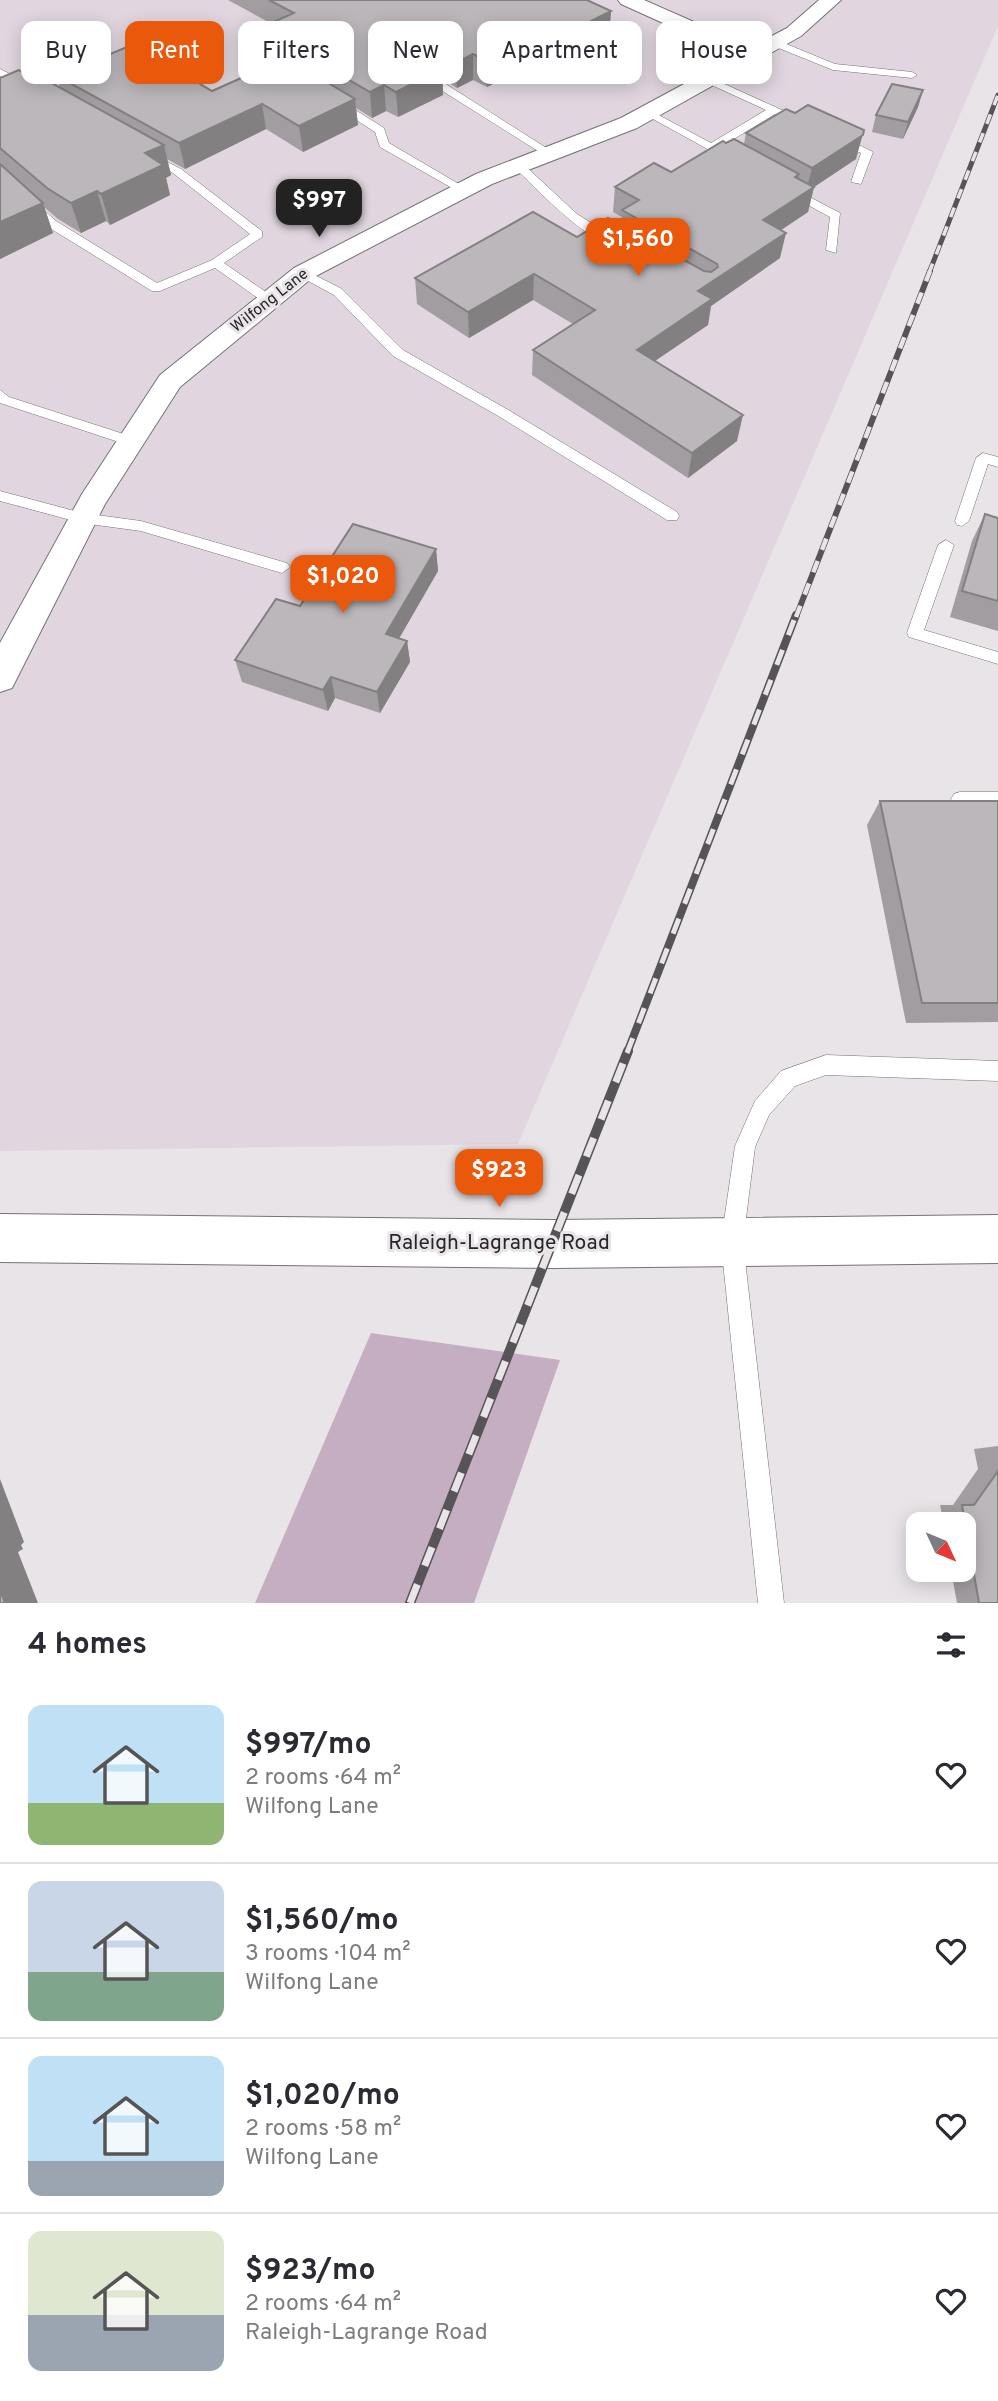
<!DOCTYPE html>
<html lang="en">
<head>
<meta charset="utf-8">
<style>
	:root { --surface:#fff; --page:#f2f2f3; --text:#2b2b33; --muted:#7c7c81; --line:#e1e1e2; --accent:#ea580c }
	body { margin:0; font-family:Overpass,sans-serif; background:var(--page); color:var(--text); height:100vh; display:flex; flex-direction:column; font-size:26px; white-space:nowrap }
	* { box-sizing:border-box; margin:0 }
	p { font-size:23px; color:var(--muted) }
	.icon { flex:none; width:38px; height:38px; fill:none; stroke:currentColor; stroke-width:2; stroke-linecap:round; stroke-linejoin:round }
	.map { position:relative; height:1603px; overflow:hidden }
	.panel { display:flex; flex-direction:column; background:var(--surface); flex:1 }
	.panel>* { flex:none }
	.top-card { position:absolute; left:21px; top:21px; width:957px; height:63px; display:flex; gap:14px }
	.needle { width:46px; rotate:134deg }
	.fabs { position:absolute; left:906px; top:1512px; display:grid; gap:14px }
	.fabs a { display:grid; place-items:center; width:70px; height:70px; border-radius:14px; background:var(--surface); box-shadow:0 4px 18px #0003; font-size:35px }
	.price { position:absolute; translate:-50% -60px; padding:0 16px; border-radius:14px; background:var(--accent); color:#fff; font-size:23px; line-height:46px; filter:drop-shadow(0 2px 4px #0008) }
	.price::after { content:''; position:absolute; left:50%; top:42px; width:21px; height:16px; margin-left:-10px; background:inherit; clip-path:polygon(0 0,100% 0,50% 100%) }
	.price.selected { background:#222; color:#fff }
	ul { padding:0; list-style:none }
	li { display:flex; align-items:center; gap:21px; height:175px; padding:0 28px }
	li+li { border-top:2px solid var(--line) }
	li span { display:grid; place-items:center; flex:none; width:196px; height:140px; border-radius:14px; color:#555 }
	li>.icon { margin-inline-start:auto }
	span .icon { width:84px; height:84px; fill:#fffc; stroke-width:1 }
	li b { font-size:30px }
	h2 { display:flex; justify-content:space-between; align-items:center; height:84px; padding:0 28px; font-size:30px }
	.chip { padding:0 24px; border-radius:14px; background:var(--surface); box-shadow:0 4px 18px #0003; font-size:24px; line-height:63px }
	.chip.selected { background:var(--accent); color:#fff }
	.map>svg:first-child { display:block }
	.built { fill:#e1d6df }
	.green { fill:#c6aec2 }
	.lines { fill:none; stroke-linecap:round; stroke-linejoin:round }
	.lane-casing { stroke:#767275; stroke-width:1 }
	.street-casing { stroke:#767275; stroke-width:2 }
	.secondary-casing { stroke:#767275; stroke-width:2 }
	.lane { fill:#fff; fill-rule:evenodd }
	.street { fill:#fff; fill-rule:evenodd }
	.secondary { fill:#fff; fill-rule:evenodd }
	.rail-far3-casing { stroke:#565456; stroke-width:5 }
	.rail-far2-casing { stroke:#565456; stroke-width:6 }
	.rail-far1-casing { stroke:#565456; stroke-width:8 }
	.rail-casing { stroke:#565456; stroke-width:10 }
	.rail-far3 { stroke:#e9e4e8; stroke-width:3.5; stroke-dasharray:10; stroke-linecap:butt }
	.rail-far2 { stroke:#e9e4e8; stroke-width:4.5; stroke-dasharray:12; stroke-linecap:butt }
	.rail-far1 { stroke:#e9e4e8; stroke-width:5; stroke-dasharray:16; stroke-linecap:butt }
	.rail { stroke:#e9e4e8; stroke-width:7; stroke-dasharray:20; stroke-linecap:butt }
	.wall { fill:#a19da0 }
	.shaded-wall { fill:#838082 }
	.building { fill:#bbb7ba; stroke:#838082; stroke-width:2 }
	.labels { text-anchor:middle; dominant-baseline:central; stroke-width:6; stroke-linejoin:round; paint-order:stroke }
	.far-street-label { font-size:16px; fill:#282728; stroke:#e9e4e8 }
	.near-street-label { font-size:21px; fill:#282728; stroke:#e9e4e8 }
</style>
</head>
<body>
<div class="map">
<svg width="998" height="1603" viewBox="0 0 998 1603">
	<rect width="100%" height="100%" fill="#e9e4e8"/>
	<path class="built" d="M 0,0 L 998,0 L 998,26 L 518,1144 L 0,1151 Z"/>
	<path class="green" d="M 371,1333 L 560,1360 L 474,1603 L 255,1603 Z"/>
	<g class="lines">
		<defs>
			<path id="lane" d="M 771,41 L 779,41 L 835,64 L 912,72 L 917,75 L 912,78 L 833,70 L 771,45 Z
				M 0,69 L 32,85 L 33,87 L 24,89 L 0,76 Z
				M 425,76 L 433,76 L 556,154 L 546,156 L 425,80 Z
				M 709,77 L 804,120 L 805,122 L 800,125 L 775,114 L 719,148 L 735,157 L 737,159 L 731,162 L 642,113 L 651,111 L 711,143 L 766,110 L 705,82 L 705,78 Z
				M 333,101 L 341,101 L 384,128 L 389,143 L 469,190 L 459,192 L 380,147 L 375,132 L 333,105 Z
				M 835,137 L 843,137 L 873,152 L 861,184 L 851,182 L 861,153 L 835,141 Z
				M 150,153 L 181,169 L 262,231 L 262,237 L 224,263 L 273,297 L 273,303 L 265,303 L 215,268 L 160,291 L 152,291 L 48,227 L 0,180 L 0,171 L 56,221 L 157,283 L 212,260 L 250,234 L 173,173 L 146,158 L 144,156 Z
				M 515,164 L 523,164 L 577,214 L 615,238 L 615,244 C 592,247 533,186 515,168 Z
				M 786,189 L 794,189 L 840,213 L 836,253 L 826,250 L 830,217 L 786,193 Z
				M 303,269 L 342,289 L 403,350 L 510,411 L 677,512 L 679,516 L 677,520 L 667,520 L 500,417 L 393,356 L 334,295 L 299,276 L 299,270 Z
				M 0,390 L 9,397 L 136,438 L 138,441 L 131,446 L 0,403 Z
				M 983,453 L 998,457 L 998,467 L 988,464 L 969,521 L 962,526 L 957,525 L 955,521 L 976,458 Z
				M 0,491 L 82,513 L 141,521 L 287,563 L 290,567 L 282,573 L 141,531 L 82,523 L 0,501 Z
				M 946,540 L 954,545 L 924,630 L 998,652 L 998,664 L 909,637 L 907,633 L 938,545 Z
				M 960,792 L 998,792 L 998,806 L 954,804 L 951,799 L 954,794 Z
				M 826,1055 L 998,1061 L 998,1081 L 826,1075 L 795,1086 L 769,1115 L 755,1147 L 743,1242 L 784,1603 L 758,1603 L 721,1242 L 735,1146 L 755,1101 L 781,1071 Z"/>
			<path id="street" d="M 618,0 L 644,0 L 751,47 L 787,28 L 819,0 L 841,0 L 801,36 L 637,128 L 492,184 L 312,278 L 180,387 L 105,504 L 12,688 L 0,692 L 0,643 L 82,494 L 160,375 L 294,268 L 476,174 L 621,118 L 736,56 L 621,4 Z"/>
			<path id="secondary" d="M 0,1214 L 553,1220 L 998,1215 L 998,1263 L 553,1268 L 0,1262 Z"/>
		</defs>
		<use href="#lane" class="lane-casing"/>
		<use href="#street" class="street-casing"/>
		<use href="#secondary" class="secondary-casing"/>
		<use href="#lane" class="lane"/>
		<use href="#street" class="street"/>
		<use href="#secondary" class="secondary"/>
		<defs>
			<path id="rail-far3" d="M 929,273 L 998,95"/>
			<path id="rail-far2" d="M 796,617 L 930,271"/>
			<path id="rail-far1" d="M 627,1053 L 796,615"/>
			<path id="rail" d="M 410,1603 L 628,1051"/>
		</defs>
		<use href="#rail-far3" class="rail-far3-casing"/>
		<use href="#rail-far2" class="rail-far2-casing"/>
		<use href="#rail-far1" class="rail-far1-casing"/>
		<use href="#rail" class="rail-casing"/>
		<use href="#rail-far3" class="rail-far3"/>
		<use href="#rail-far2" class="rail-far2"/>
		<use href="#rail-far1" class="rail-far1"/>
		<use href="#rail" class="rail"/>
	</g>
	<path class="wall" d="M 228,0 L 587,0 L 611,11 L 609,36 L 565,59 L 559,56 L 530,71 L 524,68 L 487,87 L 473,80 L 457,88 L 443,79 L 443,95 L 398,117 L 386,111 L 372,118 L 356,108 L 358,125 L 303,152 L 266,129 L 185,169 L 167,159 L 171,175 L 166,178 L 170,195 L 110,225 L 106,221 L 81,233 L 58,219 L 44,207 L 53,233 L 0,259 L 0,78 L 34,80 L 60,88 L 57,76 L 212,91 L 290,56 L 275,48 L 272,24 Z
		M 923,90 L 918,107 L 903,139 L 872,132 L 876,115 Z
		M 746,133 L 856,159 L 814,187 L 808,212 L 781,230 L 780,258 L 711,306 L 708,325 L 655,361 L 737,441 L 688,478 L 532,375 L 533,350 L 573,324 L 533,300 L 469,338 L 417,304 L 415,278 L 621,225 L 622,217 L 613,212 L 615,187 L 671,172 L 726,143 L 744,144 Z
		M 985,514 L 998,518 L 998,631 L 950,617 L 972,541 Z
		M 436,549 L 438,571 L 399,638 L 407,641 L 410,662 L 380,713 L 335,698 L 328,711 L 242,682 L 235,660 L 300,606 Z
		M 880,801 L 998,801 L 998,1022 L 906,1023 L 867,825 Z
		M 998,1446 L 998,1603 L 957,1603 L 951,1570 L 964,1570 L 964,1524 L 944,1524 L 940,1505 L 953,1505 L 978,1469 L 974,1449 Z"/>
	<path class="shaded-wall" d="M 611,11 L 609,36 L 565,59 L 566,34 Z
		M 560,31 L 559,56 L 530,71 L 530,46 Z
		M 524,43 L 524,68 L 487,87 L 486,61 Z
		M 297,54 L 300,79 L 294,57 Z
		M 473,54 L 473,80 L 457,88 L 456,63 Z
		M 442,69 L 443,95 L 398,117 L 396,92 Z
		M 384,85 L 386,111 L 372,118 L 370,92 Z
		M 923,90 L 918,107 L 903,139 L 908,122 Z
		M 355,99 L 358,125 L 303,152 L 299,126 Z
		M 262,104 L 266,129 L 185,169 L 179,143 Z
		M 864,130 L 856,159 L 814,187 L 808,212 L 757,246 L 763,220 L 795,177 L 799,174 L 794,200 L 806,192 L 812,168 Z
		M 164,145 L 171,175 L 166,178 L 170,195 L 110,225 L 101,194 L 145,153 Z
		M 97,191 L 106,221 L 81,233 L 71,203 Z
		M 43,203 L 53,233 L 0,259 L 0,222 Z
		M 786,233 L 780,258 L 711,306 L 708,325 L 634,375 L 637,350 L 698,291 Z
		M 534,274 L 533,300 L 469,338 L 468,312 Z
		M 743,415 L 737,441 L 688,478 L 692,453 Z
		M 436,549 L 438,571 L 389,656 L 386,634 Z
		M 407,641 L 410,662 L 380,713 L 377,692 Z
		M 331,677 L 335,698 L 328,711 L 323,690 Z
		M 0,1479 L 24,1542 L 21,1545 L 23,1549 L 18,1552 L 38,1603 L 5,1603 L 0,1590 Z"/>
	<path class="building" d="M 269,0 L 587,0 L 611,11 L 566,34 L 560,31 L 530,46 L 524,43 L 486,61 L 473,54 L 456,63 L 433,49 L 424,48 L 421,51 L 422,57 L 442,69 L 396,92 L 384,85 L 370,92 L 306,55 L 297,54 L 294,57 L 295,63 L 355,99 L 299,126 L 262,104 L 179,143 L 57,76 L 134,44 L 212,91 L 313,46 L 271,23 L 294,13 Z
		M 19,70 L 34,80 L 41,77 L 164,145 L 145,153 L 163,165 L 101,194 L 97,191 L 71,203 L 47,188 L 0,148 L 0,78 Z
		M 892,84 L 923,90 L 908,122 L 876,115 Z
		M 808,105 L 864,130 L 863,135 L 812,168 L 746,133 L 786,109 L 795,113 Z
		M 734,139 L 799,174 L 795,177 L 814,187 L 763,220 L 786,233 L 698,291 L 712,299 L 637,350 L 743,415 L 692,453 L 533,350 L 595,310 L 534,274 L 468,312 L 415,278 L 533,212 L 577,237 L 608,218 L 704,271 L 711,272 L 718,267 L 717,264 L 622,210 L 639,200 L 615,187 L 654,163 L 671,172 L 723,141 L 726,143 Z
		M 0,164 L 43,203 L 0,222 Z
		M 985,514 L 998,518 L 998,601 L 962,591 Z
		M 353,524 L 436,549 L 386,634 L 407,641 L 377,692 L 331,677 L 323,690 L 235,660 L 276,599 L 300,606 Z
		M 880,801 L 998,801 L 998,1003 L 922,1003 Z
		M 998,1471 L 998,1603 L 979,1603 L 962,1505 L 974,1505 Z
		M 0,1590 L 5,1603 L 0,1603 Z"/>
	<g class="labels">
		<g class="far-street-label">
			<text transform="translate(270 301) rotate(-38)">Wilfong Lane</text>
		</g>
		<g class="near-street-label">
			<text x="499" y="1243">Raleigh-Lagrange Road</text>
		</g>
	</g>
</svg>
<div class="fabs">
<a><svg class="needle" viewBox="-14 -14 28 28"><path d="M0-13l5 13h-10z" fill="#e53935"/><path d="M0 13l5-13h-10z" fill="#7c7c81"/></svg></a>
</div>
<b class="price selected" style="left:319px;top:239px">$997</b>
<b class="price" style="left:638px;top:278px">$1,560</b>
<b class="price" style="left:343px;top:615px">$1,020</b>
<b class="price" style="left:499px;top:1209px">$923</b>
<div class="top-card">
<a class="chip">Buy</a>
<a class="chip selected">Rent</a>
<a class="chip">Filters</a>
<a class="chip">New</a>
<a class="chip">Apartment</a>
<a class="chip">House</a>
</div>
</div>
<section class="panel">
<h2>4 homes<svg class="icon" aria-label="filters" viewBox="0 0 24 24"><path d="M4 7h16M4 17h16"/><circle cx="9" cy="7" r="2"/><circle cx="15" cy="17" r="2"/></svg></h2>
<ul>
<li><span style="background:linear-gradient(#bfe0f5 70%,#8fb573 0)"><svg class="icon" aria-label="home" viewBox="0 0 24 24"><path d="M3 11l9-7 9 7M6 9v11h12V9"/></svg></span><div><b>$997/mo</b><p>2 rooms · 64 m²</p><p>Wilfong Lane</p></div><svg class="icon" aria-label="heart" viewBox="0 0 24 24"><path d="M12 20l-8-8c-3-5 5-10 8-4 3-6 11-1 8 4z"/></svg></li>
<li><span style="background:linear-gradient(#c9d6e8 65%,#7fa58c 0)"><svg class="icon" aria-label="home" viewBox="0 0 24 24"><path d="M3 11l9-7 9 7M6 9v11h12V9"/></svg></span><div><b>$1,560/mo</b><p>3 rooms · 104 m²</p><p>Wilfong Lane</p></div><svg class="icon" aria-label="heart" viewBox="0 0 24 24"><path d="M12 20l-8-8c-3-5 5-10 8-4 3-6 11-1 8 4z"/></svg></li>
<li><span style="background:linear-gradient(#bfe0f5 75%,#9aa5b1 0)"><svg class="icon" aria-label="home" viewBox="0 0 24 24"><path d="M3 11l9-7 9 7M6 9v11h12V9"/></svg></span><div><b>$1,020/mo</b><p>2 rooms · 58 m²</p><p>Wilfong Lane</p></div><svg class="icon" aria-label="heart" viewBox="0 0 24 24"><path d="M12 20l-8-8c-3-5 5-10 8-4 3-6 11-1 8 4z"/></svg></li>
<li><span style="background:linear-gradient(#dfe7d0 60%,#9aa5b1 0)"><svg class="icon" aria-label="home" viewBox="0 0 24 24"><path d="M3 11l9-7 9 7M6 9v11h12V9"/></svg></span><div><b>$923/mo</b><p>2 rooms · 64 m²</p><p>Raleigh-Lagrange Road</p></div><svg class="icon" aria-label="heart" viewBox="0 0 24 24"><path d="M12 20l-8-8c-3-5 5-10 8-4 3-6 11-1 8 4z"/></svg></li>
</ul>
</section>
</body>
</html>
